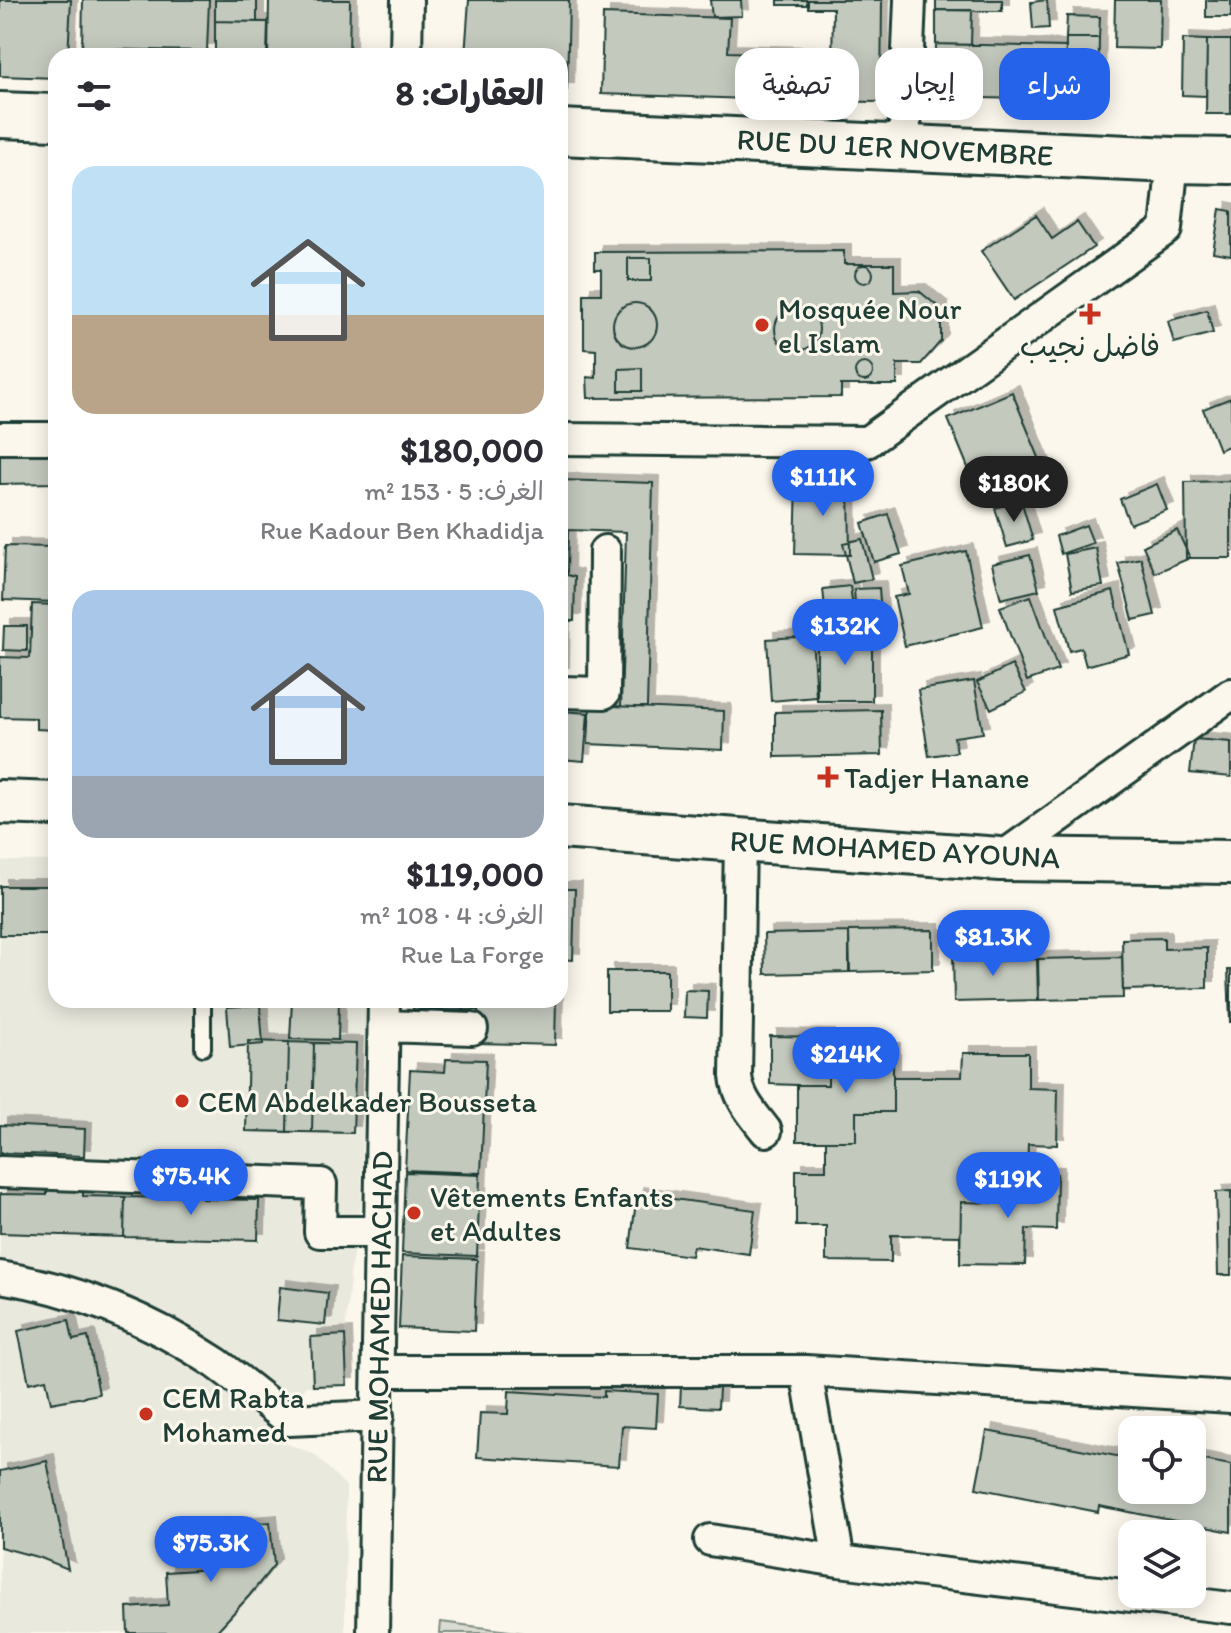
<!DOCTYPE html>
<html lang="ar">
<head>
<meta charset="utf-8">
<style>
	:root { --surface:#fff; --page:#f7f7f7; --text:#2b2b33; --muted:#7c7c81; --accent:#2563eb }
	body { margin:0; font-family:Itim,"Playpen Sans Arabic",sans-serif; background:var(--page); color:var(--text); direction:rtl; height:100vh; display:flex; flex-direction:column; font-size:30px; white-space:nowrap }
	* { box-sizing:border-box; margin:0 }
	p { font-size:26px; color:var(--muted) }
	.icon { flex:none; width:44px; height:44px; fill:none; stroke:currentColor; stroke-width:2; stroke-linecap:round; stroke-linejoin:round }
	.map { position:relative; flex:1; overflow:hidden; direction:ltr }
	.details { position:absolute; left:48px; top:48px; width:520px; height:960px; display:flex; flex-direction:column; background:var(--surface); border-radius:24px; box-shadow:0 4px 20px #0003; direction:rtl }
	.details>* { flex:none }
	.top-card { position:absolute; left:592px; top:48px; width:518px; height:72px; direction:rtl; display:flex; gap:16px }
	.fabs { position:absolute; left:1118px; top:1416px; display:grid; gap:16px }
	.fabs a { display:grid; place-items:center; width:88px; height:88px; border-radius:16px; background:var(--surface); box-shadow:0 4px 20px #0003; font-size:40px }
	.price { position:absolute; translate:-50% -68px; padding:0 18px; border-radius:28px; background:var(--accent); color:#fff; font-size:26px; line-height:52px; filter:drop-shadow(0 2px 4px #0008) }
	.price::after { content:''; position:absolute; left:50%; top:48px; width:24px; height:18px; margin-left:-12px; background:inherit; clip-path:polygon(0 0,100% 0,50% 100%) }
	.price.selected { background:#222; color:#fff }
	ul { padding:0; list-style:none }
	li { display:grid; align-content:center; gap:16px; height:424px; padding:0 24px }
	li span { display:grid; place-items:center; height:248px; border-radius:24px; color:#555 }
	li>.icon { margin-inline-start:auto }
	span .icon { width:144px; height:144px; fill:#fffc; stroke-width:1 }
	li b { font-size:34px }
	h2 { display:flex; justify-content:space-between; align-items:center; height:96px; padding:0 24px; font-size:34px }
	.pill { padding:0 28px; border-radius:24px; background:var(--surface); box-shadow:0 4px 20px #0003; font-size:28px; line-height:72px }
	.pill.selected { background:var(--accent); color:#fff }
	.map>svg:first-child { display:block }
	.built { fill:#eae9de }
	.green { fill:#dbdcd1; stroke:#7d8c82; stroke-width:2 }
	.building { fill:#c4c9be; stroke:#1f3d34; stroke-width:2; filter:url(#shadow) }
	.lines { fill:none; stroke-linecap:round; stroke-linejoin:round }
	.lane-casing { stroke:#1f3d34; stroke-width:20 }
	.street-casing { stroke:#1f3d34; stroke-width:36 }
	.secondary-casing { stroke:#1f3d34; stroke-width:48 }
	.primary-casing { stroke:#1f3d34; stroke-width:50 }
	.lane { stroke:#fbf7ec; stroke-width:14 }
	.street { stroke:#fbf7ec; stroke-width:30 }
	.secondary { stroke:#fbf7ec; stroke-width:42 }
	.primary { stroke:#fbf7ec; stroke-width:44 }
	.poi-dot { fill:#c8321e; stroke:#fbf7ec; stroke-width:3 }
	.labels { text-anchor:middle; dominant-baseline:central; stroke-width:6; stroke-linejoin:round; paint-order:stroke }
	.street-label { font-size:30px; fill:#1f3d34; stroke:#fbf7ec }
	.poi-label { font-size:30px; fill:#1f3d34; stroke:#fbf7ec; text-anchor:start }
</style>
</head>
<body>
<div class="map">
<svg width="1231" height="1633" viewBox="0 0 1231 1633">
	<defs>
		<filter id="shadow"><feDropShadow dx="7" dy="-7" stdDeviation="0" flood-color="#0004"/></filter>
	</defs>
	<rect width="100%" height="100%" fill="#fbf7ec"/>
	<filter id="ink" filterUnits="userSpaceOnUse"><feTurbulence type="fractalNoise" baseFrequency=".0125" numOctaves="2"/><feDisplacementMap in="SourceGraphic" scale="16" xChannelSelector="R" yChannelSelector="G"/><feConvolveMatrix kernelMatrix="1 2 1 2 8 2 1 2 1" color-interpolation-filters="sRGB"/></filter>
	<g filter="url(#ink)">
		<path class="built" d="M 0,861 L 56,861 L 56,1000 L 366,1000 L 361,1202 L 351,1267 L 345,1335 L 347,1385 L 306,1386 L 280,1441 L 314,1454 L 346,1486 L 345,1633 L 0,1633 Z"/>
		<path class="green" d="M 441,1622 L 524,1633 L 440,1633 Z"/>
		<path class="building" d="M 0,0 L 71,0 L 68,56 L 56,56 L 56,78 L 0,76 Z
			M 83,0 L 209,0 L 207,51 L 82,49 Z
			M 215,0 L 257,0 L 257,22 L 215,21 Z
			M 269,0 L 350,0 L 349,56 L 268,56 Z
			M 469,0 L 569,0 L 567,90 L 560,90 L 560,56 L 465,56 Z
			M 710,0 L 741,0 L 742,16 L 712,17 Z
			M 778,0 L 807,0 L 807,5 L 778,5 Z
			M 808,0 L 882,0 L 881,102 L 806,101 L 807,66 L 832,66 L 833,8 L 808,8 Z
			M 936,0 L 1002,0 L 1002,11 L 936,10 Z
			M 1047,0 L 1049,28 L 1033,29 L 1031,2 Z
			M 1115,0 L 1161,0 L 1160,49 L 1114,48 Z
			M 1206,0 L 1231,0 L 1231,17 L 1206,17 Z
			M 936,10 L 972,10 L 971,45 L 936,44 Z
			M 603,14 L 730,18 L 728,52 L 807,54 L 806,101 L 601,94 Z
			M 1067,16 L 1100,17 L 1099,38 L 1066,38 Z
			M 215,21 L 268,22 L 267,56 L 215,56 Z
			M 1066,38 L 1099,38 L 1098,100 L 1065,100 Z
			M 1183,39 L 1207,40 L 1206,96 L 1182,95 Z
			M 1207,40 L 1231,40 L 1231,114 L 1206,114 Z
			M 936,44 L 1066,47 L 1065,100 L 935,97 Z
			M 1220,209 L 1231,211 L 1231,255 L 1213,252 Z
			M 1036,215 L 1052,239 L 1077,222 L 1094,247 L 1014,300 L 981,251 Z
			M 844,251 L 844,264 L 894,264 L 894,292 L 919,291 L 941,309 L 941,341 L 921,364 L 897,364 L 897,385 L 841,385 L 841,397 L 588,398 L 587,377 L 596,378 L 596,350 L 584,349 L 584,294 L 601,294 L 601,269 L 595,269 L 595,252 Z
			M 628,258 L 651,258 L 651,281 L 628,281 Z
			M855 274a9 9 0 1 1 18 0a9 9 0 1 1-18 0Z
			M613 325a22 22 0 1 1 44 0a22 22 0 1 1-44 0Z
			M775 329a22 22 0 1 1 44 0a22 22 0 1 1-44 0Z
			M 1207,310 L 1213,333 L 1174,343 L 1168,321 Z
			M855 372a9 9 0 1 1 18 0a9 9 0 1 1-18 0Z
			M 642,368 L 642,391 L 619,391 L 619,369 Z
			M 1012,392 L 1047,477 L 983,504 L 948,419 Z
			M 1231,398 L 1231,445 L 1219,450 L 1203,409 Z
			M 56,445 L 56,483 L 0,484 L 0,446 Z
			M 560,480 L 653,483 L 647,707 L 621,707 L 626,532 L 568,530 L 567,575 L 575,577 L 574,621 L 563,621 L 562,674 L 560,674 Z
			M 797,481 L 849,481 L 850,555 L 795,554 Z
			M 1231,481 L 1231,558 L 1186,558 L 1185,482 Z
			M 1157,484 L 1167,510 L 1130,524 L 1120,499 Z
			M 1021,500 L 1033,540 L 1007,547 L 995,508 Z
			M 51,502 L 56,502 L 56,550 L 51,550 Z
			M 888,514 L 901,554 L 874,562 L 862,523 Z
			M 1086,525 L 1093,543 L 1061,554 L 1056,536 Z
			M 1177,530 L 1190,558 L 1155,573 L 1143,546 Z
			M 862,539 L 872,579 L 853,583 L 843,543 Z
			M 5,546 L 56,547 L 56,602 L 3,600 Z
			M 1096,548 L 1103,586 L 1072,591 L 1065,554 Z
			M 966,551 L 983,627 L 905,646 L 894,597 L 909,594 L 902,566 Z
			M 1030,555 L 1039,590 L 1001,599 L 992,564 Z
			M 1141,558 L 1155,615 L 1133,620 L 1118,563 Z
			M 850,586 L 854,615 L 826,618 L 823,589 Z
			M 879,588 L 881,616 L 856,617 L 854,589 Z
			M 1113,591 L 1129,654 L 1086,666 L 1081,648 L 1069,651 L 1057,606 Z
			M 1031,596 L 1058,670 L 1027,681 L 1000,607 Z
			M 32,604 L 56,605 L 56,730 L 36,729 L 36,718 L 0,717 L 0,657 L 30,658 Z
			M 4,626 L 27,626 L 27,651 L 3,650 Z
			M 872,633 L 872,701 L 817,701 L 817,634 Z
			M 812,636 L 816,697 L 771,701 L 767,639 Z
			M 1012,665 L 1026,692 L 991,709 L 977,682 Z
			M 974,681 L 983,733 L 954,737 L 957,752 L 929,756 L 918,690 Z
			M 590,705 L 724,711 L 723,750 L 588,744 Z
			M 881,710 L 882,755 L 775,757 L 775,712 Z
			M 560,711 L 588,713 L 584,761 L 560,759 Z
			M 1194,739 L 1231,742 L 1231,777 L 1190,773 Z
			M 0,886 L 56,886 L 56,935 L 0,935 Z
			M 560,889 L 575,889 L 573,960 L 560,959 Z
			M 933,930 L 933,970 L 850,972 L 849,931 Z
			M 849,932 L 849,972 L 765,974 L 764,934 Z
			M 1164,938 L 1164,949 L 1207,948 L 1207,988 L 1123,990 L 1122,939 Z
			M 995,950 L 995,961 L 1037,959 L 1038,1000 L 954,1002 L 953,951 Z
			M 1122,957 L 1123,998 L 1039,1000 L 1038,959 Z
			M 1228,970 L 1231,970 L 1231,1022 L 1230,1022 Z
			M 607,971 L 667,971 L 667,1011 L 607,1011 Z
			M 685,990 L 708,991 L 707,1018 L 684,1017 Z
			M 292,1000 L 339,1000 L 338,1040 L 290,1039 Z
			M 414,1000 L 463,1000 L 463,1010 L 413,1009 Z
			M 465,1000 L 556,1000 L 555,1045 L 477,1043 L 478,1010 L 464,1010 Z
			M 260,1005 L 263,1044 L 230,1047 L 227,1007 Z
			M 770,1036 L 828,1037 L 828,1050 L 893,1050 L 893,1077 L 962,1077 L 963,1053 L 1028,1053 L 1028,1088 L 1058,1089 L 1057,1145 L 1028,1144 L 1027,1174 L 1057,1174 L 1056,1230 L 1026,1229 L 1025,1265 L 960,1264 L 960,1236 L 891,1235 L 891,1262 L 826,1261 L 826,1226 L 796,1226 L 796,1170 L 826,1170 L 826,1141 L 797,1141 L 797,1085 L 770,1084 Z
			M 248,1041 L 289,1042 L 287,1132 L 246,1131 Z
			M 248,1041 L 356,1044 L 353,1133 L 246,1131 Z
			M 314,1043 L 356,1044 L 353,1133 L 312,1132 Z
			M 828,1050 L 893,1050 L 893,1112 L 856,1112 L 856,1141 L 797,1141 L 797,1085 L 828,1085 Z
			M 446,1059 L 486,1060 L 481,1173 L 405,1170 L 410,1070 L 445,1072 Z
			M 0,1125 L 85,1129 L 84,1156 L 0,1153 Z
			M 405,1172 L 480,1175 L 477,1256 L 402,1253 Z
			M 998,1173 L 1057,1174 L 1056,1230 L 1026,1229 L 1025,1265 L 960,1264 L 961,1202 L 998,1203 Z
			M 47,1183 L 83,1184 L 83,1196 L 125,1197 L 124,1237 L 0,1233 L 0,1194 L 47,1195 Z
			M 167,1186 L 203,1187 L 203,1199 L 259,1200 L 258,1240 L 124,1237 L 125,1197 L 167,1198 Z
			M 1231,1191 L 1231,1275 L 1218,1275 L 1216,1192 Z
			M 637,1194 L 755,1210 L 749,1254 L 693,1246 L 691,1256 L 630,1248 Z
			M 402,1256 L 477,1259 L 474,1331 L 399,1328 Z
			M 280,1287 L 328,1293 L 325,1325 L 277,1320 Z
			M 69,1320 L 73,1340 L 88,1337 L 99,1394 L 51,1403 L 46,1379 L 29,1383 L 18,1331 Z
			M 345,1335 L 347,1385 L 313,1386 L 311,1337 Z
			M 681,1386 L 719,1388 L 718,1408 L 680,1406 Z
			M 509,1391 L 604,1397 L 604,1391 L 658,1394 L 656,1428 L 622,1426 L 619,1466 L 477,1457 L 480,1413 L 508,1414 Z
			M 987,1431 L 1132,1459 L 1132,1490 L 1192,1490 L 1192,1458 L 1231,1465 L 1231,1532 L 1099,1506 L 1098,1512 L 976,1488 Z
			M 47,1461 L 68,1569 L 41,1558 L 0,1547 L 0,1471 Z
			M 270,1522 L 274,1565 L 249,1596 L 215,1633 L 128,1633 L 127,1608 L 168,1605 L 166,1572 L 211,1569 L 208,1527 Z"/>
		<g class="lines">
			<defs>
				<path id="lane" d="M 203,1048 L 203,1000"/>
				<path id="street" d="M 406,56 L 407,0
					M 904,147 L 910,0
					M 0,438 L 56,438
					M 560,439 L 867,442 L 1166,229 L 1173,160
					M 560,692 L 604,693 L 605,551
					M 740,840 L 736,1076 C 738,1098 753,1114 766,1131
					M 1000,859 L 1231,694
					M 384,1026 L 472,1029
					M 0,1172 L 321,1184 L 320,1232 L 380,1232
					M 0,1277 C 77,1289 151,1320 216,1363 C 241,1381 265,1401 289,1420 L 378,1416
					M 378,1371 L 806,1371 L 1231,1397
					M 806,1371 L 839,1561
					M 710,1540 L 839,1561 L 1231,1608
					M 373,1633 L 384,1000"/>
				<path id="secondary" d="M 0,802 L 56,804
					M 560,827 L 1000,859 L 1231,862"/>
				<path id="primary" d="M 0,115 L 56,117
					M 560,132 L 1173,160 L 1231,161"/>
			</defs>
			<use href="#lane" class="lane-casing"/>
			<use href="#street" class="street-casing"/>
			<use href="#secondary" class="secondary-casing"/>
			<use href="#primary" class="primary-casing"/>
			<use href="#lane" class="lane"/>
			<use href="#street" class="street"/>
			<use href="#secondary" class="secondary"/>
			<use href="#primary" class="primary"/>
		</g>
	</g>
	<g class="poi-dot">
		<path d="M1086 302h8v8h8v8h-8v8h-8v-8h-8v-8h8z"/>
		<circle cx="762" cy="325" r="8"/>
		<path d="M824 765h8v8h8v8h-8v8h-8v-8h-8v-8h8z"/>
		<circle cx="182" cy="1101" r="8"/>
		<circle cx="414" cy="1213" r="8"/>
		<circle cx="146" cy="1414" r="8"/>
	</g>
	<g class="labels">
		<g class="street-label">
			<text transform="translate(895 147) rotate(3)">RUE DU 1ER NOVEMBRE</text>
			<text transform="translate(895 849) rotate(3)">RUE MOHAMED AYOUNA</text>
			<text transform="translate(379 1317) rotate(-89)">RUE MOHAMED HACHAD</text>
		</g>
		<g class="poi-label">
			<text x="778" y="308">Mosquée Nour<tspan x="778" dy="34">el Islam</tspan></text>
			<text x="1090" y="345" text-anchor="middle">فاضل نجيب</text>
			<text x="844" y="777">Tadjer Hanane</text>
			<text x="198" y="1101">CEM Abdelkader Bousseta</text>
			<text x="430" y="1196">Vêtements Enfants<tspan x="430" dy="34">et Adultes</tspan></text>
			<text x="162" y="1397">CEM Rabta<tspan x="162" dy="34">Mohamed</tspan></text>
		</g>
	</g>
</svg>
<div class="fabs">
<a><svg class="icon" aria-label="locate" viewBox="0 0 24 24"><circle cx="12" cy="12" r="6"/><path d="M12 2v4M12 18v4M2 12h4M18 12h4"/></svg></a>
<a><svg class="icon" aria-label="layers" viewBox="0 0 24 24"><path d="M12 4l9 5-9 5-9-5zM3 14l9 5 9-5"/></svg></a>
</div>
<b class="price" style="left:823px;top:518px">$111K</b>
<b class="price selected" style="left:1014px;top:524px">$180K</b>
<b class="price" style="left:845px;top:667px">$132K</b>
<b class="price" style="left:993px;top:978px">$81.3K</b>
<b class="price" style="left:846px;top:1095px">$214K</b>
<b class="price" style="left:191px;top:1217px">$75.4K</b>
<b class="price" style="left:1008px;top:1220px">$119K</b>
<b class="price" style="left:211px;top:1584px">$75.3K</b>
<div class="top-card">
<a class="pill selected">شراء</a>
<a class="pill">إيجار</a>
<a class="pill">تصفية</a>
</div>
<section class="details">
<h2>العقارات: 8<svg class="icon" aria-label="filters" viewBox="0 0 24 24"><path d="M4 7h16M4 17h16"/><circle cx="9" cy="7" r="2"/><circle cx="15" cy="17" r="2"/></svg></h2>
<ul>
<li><span style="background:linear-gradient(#bfe0f5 60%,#b9a48a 0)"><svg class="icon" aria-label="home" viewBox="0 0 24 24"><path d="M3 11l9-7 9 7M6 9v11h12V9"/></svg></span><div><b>$180,000</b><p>الغرف: 5 · 153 m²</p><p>Rue Kadour Ben Khadidja</p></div></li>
<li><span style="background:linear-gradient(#a9c7e8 75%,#9aa5b1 0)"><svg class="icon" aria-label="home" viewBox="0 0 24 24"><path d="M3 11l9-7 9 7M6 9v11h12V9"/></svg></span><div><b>$119,000</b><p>الغرف: 4 · 108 m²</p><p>Rue La Forge</p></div></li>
</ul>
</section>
</div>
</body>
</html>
